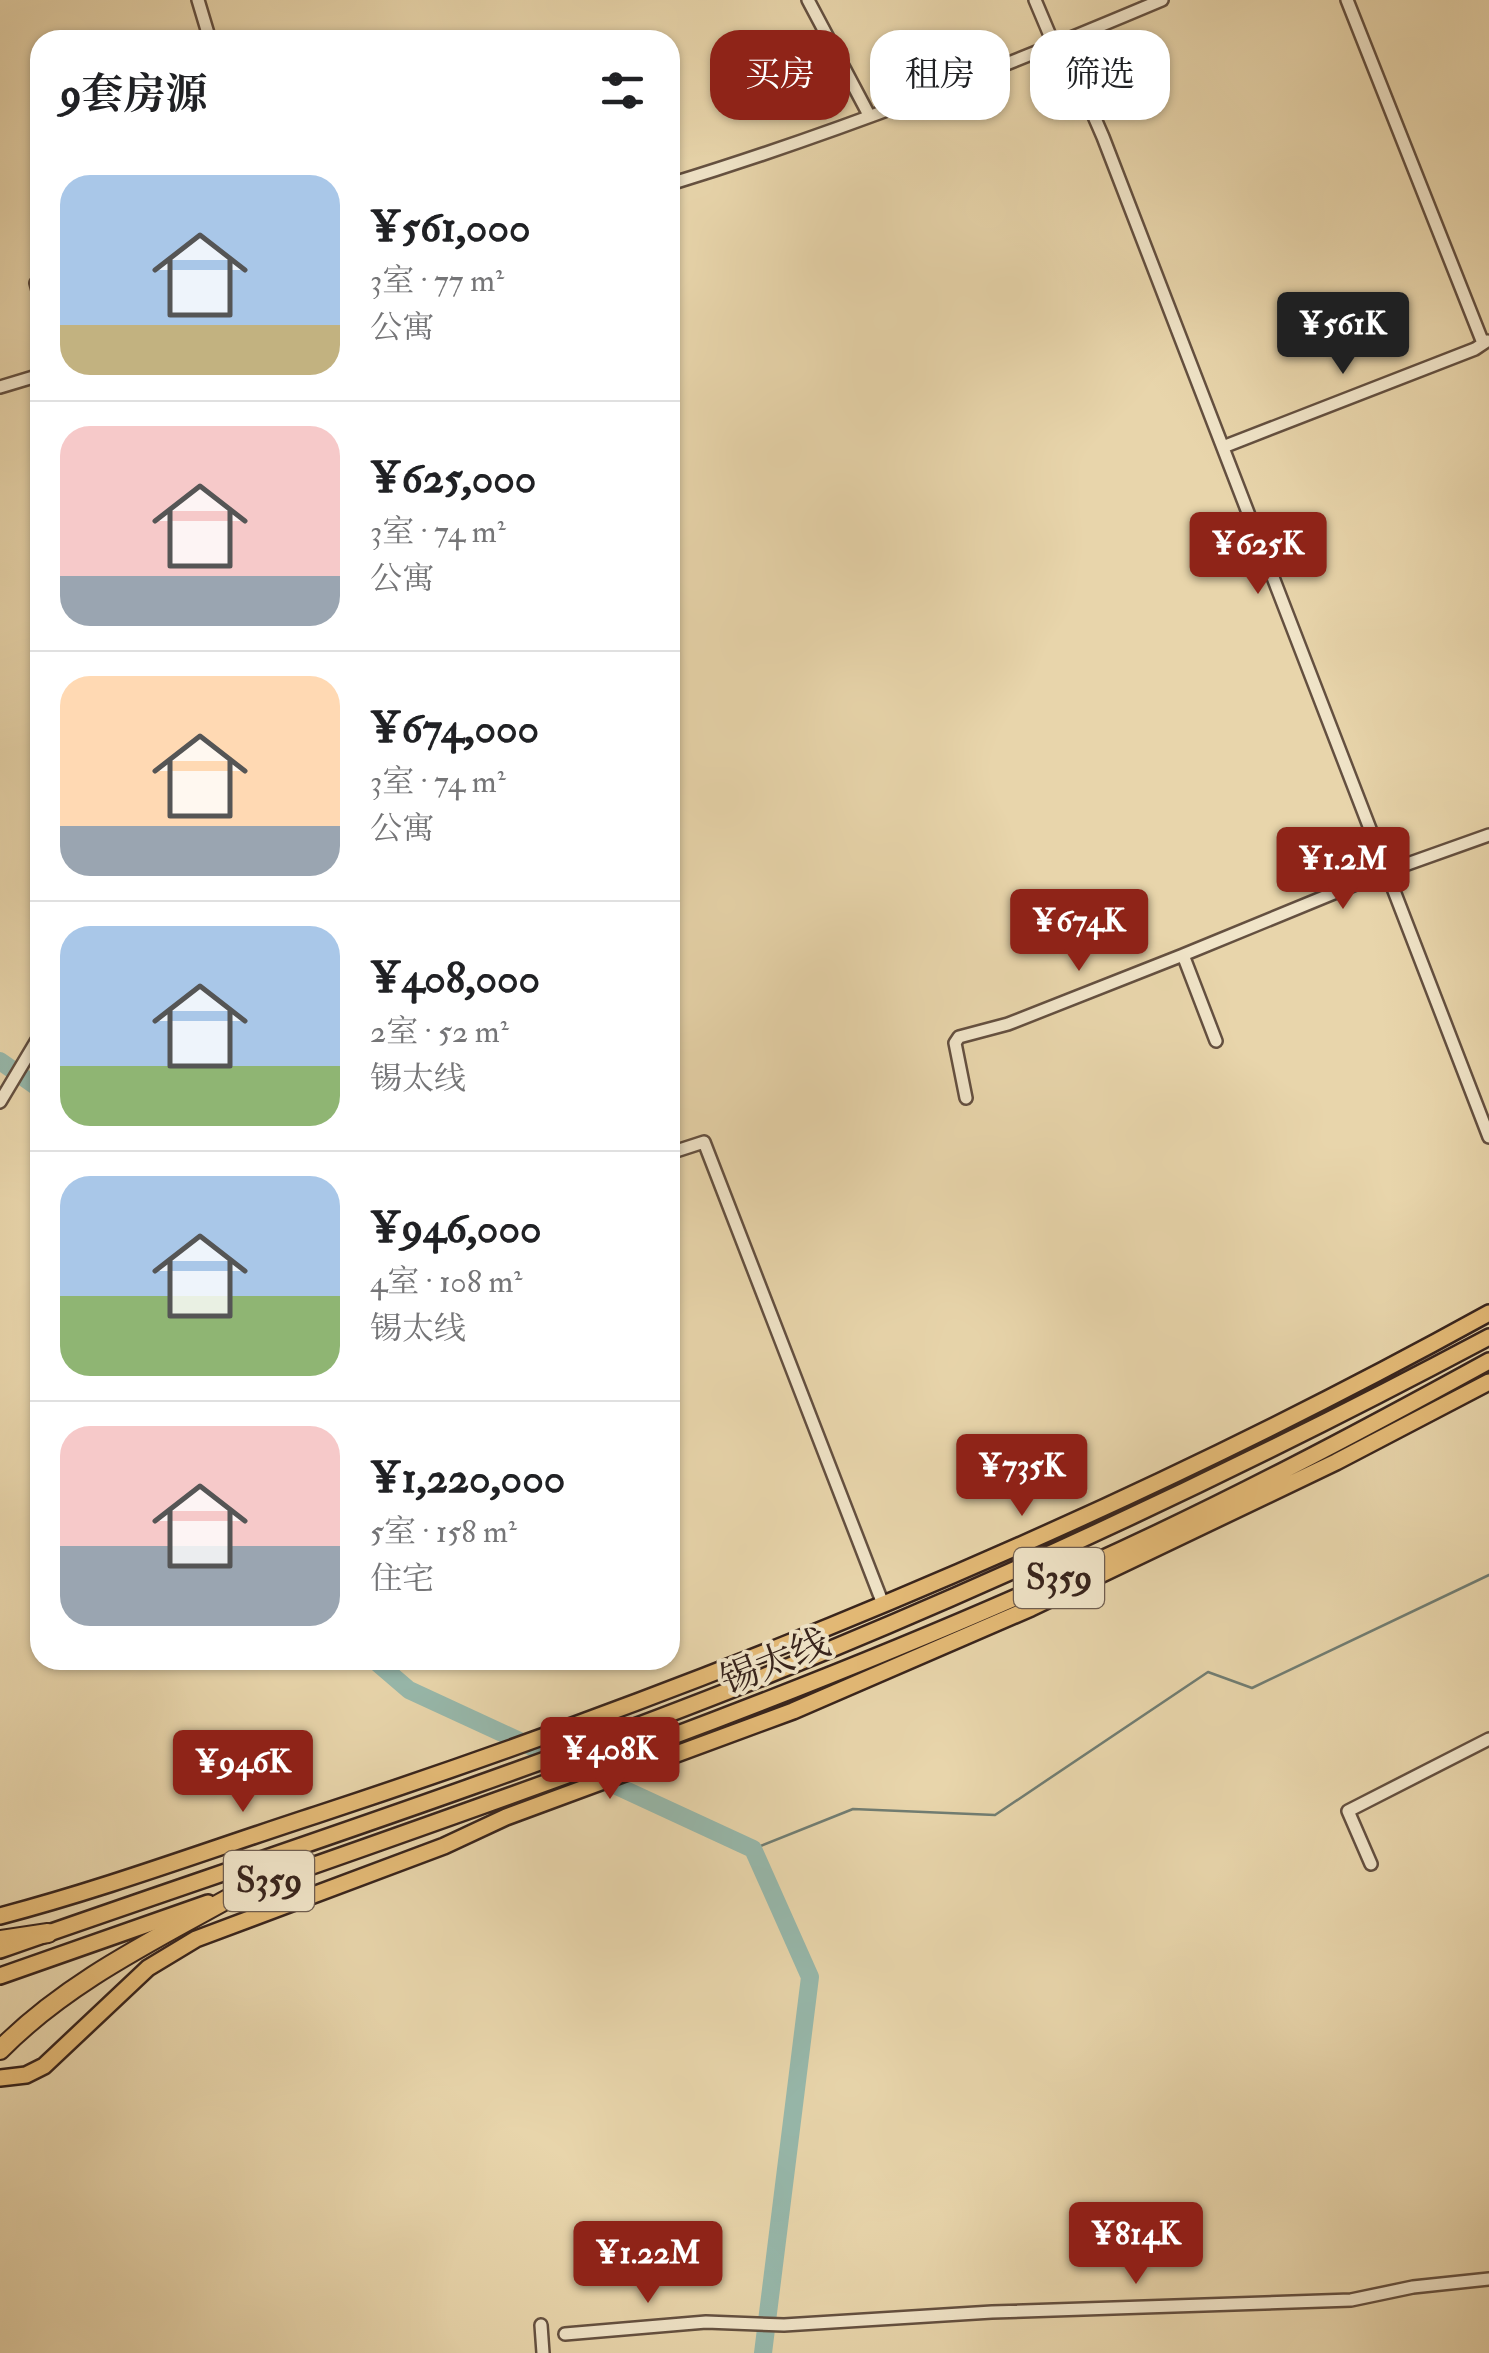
<!DOCTYPE html>
<html lang="zh">
<head>
<meta charset="utf-8">
<style>
	:root { --surface:#fff; --page:#f6f6f6; --text:#202124; --muted:#757577; --line:#e0e0e0; --accent:#8f2418 }
	body { margin:0; font-family:"IM FELL Double Pica","Noto Serif SC",serif; background:var(--page); color:var(--text); height:100vh; display:flex; flex-direction:column; font-size:38px; white-space:nowrap }
	* { box-sizing:border-box; margin:0 }
	p { font-size:32px; color:var(--muted) }
	.icon { flex:none; width:55px; height:55px; fill:none; stroke:currentColor; stroke-width:2; stroke-linecap:round; stroke-linejoin:round }
	.map { position:relative; flex:1; overflow:hidden }
	.side { position:absolute; left:30px; top:30px; width:650px; height:1640px; display:flex; flex-direction:column; background:var(--surface); border-radius:30px; box-shadow:0 2px 8px #0004 }
	.side>* { flex:none }
	.banner { position:absolute; left:710px; top:30px; width:628px; height:90px; display:flex; gap:20px }
	.price { position:absolute; translate:-50% -85px; padding:0 22px; border-radius:10px; background:var(--accent); color:#fff; font-size:32px; line-height:65px; filter:drop-shadow(0 2px 5px #0008) }
	.price::after { content:''; position:absolute; left:50%; top:60px; width:30px; height:22px; margin-left:-15px; background:inherit; clip-path:polygon(0 0,100% 0,50% 100%) }
	.price.selected { background:#222; color:#fff }
	ul { padding:0; list-style:none }
	li { display:flex; align-items:center; gap:30px; height:250px; padding:0 30px }
	li+li { border-top:2px solid var(--line) }
	li span { display:grid; place-items:center; flex:none; width:280px; height:200px; border-radius:30px; color:#555 }
	li>.icon { margin-inline-start:auto }
	span .icon { width:120px; height:120px; fill:#fffc; stroke-width:1 }
	li b { font-size:42px }
	h2 { display:flex; justify-content:space-between; align-items:center; height:120px; padding:0 30px; font-size:42px }
	.pill { padding:0 35px; border-radius:30px; background:var(--surface); box-shadow:0 2px 8px #0004; font-size:35px; line-height:90px }
	.pill.selected { background:var(--accent); color:#fff }
	.map>svg:first-child { display:block }
	.lines { fill:none; stroke-linecap:round; stroke-linejoin:round }
	.stream { stroke:#717d72; stroke-width:2.5 }
	.river { stroke:#97b8ab; stroke-width:18 }
	.minor-casing { stroke:#645040; stroke-width:16 }
	.major-casing { stroke:#38241c; stroke-width:20 }
	.highway-casing { stroke:#38241c; stroke-width:22 }
	.minor { stroke:#f0e4c8; stroke-width:11 }
	.major { stroke:#e4ba76; stroke-width:15 }
	.highway { stroke:#e4ba76; stroke-width:18 }
	.labels { text-anchor:middle; dominant-baseline:central; stroke-width:8; stroke-linejoin:round; paint-order:stroke }
	.shield { fill:#f0e4c8; stroke:#6f5e50; stroke-width:2.5 }
	.shield-label { font-size:35px; font-weight:bold; fill:#38241c }
	.street-label { font-size:38px; fill:#38241c; stroke:#f0e4c8 }
</style>
</head>
<body>
<div class="map">
<svg width="1489" height="2353" viewBox="0 0 1489 2353">
	<rect width="100%" height="100%" fill="#e8d5ab"/>
	<filter id="stains"><feTurbulence type="fractalNoise" baseFrequency=".002" numOctaves="4"/><feColorMatrix values="0 0 0 0 .2 0 0 0 0 .09 0 0 0 0 .02 0 0 0 .5 -.17"/></filter>
	<radialGradient id="worn" r=".72"><stop offset=".6" stop-color="#630" stop-opacity="0"/><stop offset="1" stop-color="#630" stop-opacity=".3"/></radialGradient>
	<g class="lines">
		<path class="stream" d="M 753,1849 L 853,1809 L 995,1815 L 1208,1672 L 1252,1688 L 1489,1575"/>
		<path class="river" d="M 0,1061 L 40,1089
			M 374,1660 L 409,1690 L 753,1849 L 810,1977 L 763,2353"/>
		<defs>
			<path id="minor" d="M 198,0 L 210,40
				M 808,0 L 869,115
				M 1035,0 L 1054,45
				M 1347,0 L 1483,343
				M 1062,43 L 1103,137 L 1489,1137
				M 670,184 C 837,133 1001,68 1162,0
				M 36,283 L 40,298
				M 0,387 L 40,375
				M 1223,447 L 1475,349 L 1487,341
				M 1183,955 L 1385,872 L 1489,835
				M 966,1098 L 955,1043 L 959,1037 L 1008,1024 L 1183,955 L 1216,1041
				M 0,1102 L 40,1035
				M 670,1153 L 704,1142 L 883,1604
				M 1371,1864 L 1348,1811 L 1489,1739
				M 541,2325 L 543,2353
				M 565,2334 L 706,2322 L 784,2325 L 992,2312 L 1351,2300 L 1413,2287 L 1489,2279"/>
			<path id="major" d="M 235,1893 C 521,1793 807,1693 1084,1567 C 1222,1505 1356,1434 1489,1361
				M 0,1916 C 107,1888 211,1849 316,1815 C 720,1682 1116,1519 1489,1313
				M 0,1950 C 245,1864 492,1784 733,1689 C 992,1586 1243,1468 1489,1337
				M 0,1976 L 208,1903
				M 0,2078 L 26,2075 L 44,2066 L 148,1968 L 196,1939 L 444,1846 L 506,1817 L 793,1711 L 1031,1608 L 1336,1462 L 1489,1382"/>
			<path id="highway" d="M 0,1940 L 48,1933
				M 0,2050 C 69,1980 157,1939 242,1891"/>
		</defs>
		<use href="#minor" class="minor-casing"/>
		<use href="#major" class="major-casing"/>
		<use href="#highway" class="highway-casing"/>
		<use href="#minor" class="minor"/>
		<use href="#major" class="major"/>
		<use href="#highway" class="highway"/>
	</g>
	<g class="labels">
		<g class="shield">
			<rect x="1014" y="1548" width="90" height="60" rx="8"/>
			<rect x="224" y="1851" width="90" height="60" rx="8"/>
		</g>
		<g class="shield-label">
			<text x="1059" y="1578">S359</text>
			<text x="269" y="1881">S359</text>
		</g>
		<g class="street-label">
			<text transform="translate(775 1662) rotate(-22)">锡太线</text>
		</g>
	</g>
	<rect width="100%" height="100%" filter="url(#stains)"/>
	<rect width="100%" height="100%" fill="url(#worn)"/>
</svg>
<b class="price selected" style="left:1343px;top:377px">¥561K</b>
<b class="price" style="left:1258px;top:597px">¥625K</b>
<b class="price" style="left:1343px;top:912px">¥1.2M</b>
<b class="price" style="left:1079px;top:974px">¥674K</b>
<b class="price" style="left:1022px;top:1519px">¥735K</b>
<b class="price" style="left:610px;top:1802px">¥408K</b>
<b class="price" style="left:243px;top:1815px">¥946K</b>
<b class="price" style="left:1136px;top:2287px">¥814K</b>
<b class="price" style="left:648px;top:2306px">¥1.22M</b>
<div class="banner">
<a class="pill selected">买房</a>
<a class="pill">租房</a>
<a class="pill">筛选</a>
</div>
<section class="side">
<h2>9套房源<svg class="icon" aria-label="filters" viewBox="0 0 24 24"><path d="M4 7h16M4 17h16"/><circle cx="9" cy="7" r="2"/><circle cx="15" cy="17" r="2"/></svg></h2>
<ul>
<li><span style="background:linear-gradient(#a9c7e8 75%,#c2b280 0)"><svg class="icon" aria-label="home" viewBox="0 0 24 24"><path d="M3 11l9-7 9 7M6 9v11h12V9"/></svg></span><div><b>¥561,000</b><p>3室 · 77 m²</p><p>公寓</p></div></li>
<li><span style="background:linear-gradient(#f6c9c9 75%,#9aa5b1 0)"><svg class="icon" aria-label="home" viewBox="0 0 24 24"><path d="M3 11l9-7 9 7M6 9v11h12V9"/></svg></span><div><b>¥625,000</b><p>3室 · 74 m²</p><p>公寓</p></div></li>
<li><span style="background:linear-gradient(#ffd9b3 75%,#9aa5b1 0)"><svg class="icon" aria-label="home" viewBox="0 0 24 24"><path d="M3 11l9-7 9 7M6 9v11h12V9"/></svg></span><div><b>¥674,000</b><p>3室 · 74 m²</p><p>公寓</p></div></li>
<li><span style="background:linear-gradient(#a9c7e8 70%,#8fb573 0)"><svg class="icon" aria-label="home" viewBox="0 0 24 24"><path d="M3 11l9-7 9 7M6 9v11h12V9"/></svg></span><div><b>¥408,000</b><p>2室 · 52 m²</p><p>锡太线</p></div></li>
<li><span style="background:linear-gradient(#a9c7e8 60%,#8fb573 0)"><svg class="icon" aria-label="home" viewBox="0 0 24 24"><path d="M3 11l9-7 9 7M6 9v11h12V9"/></svg></span><div><b>¥946,000</b><p>4室 · 108 m²</p><p>锡太线</p></div></li>
<li><span style="background:linear-gradient(#f6c9c9 60%,#9aa5b1 0)"><svg class="icon" aria-label="home" viewBox="0 0 24 24"><path d="M3 11l9-7 9 7M6 9v11h12V9"/></svg></span><div><b>¥1,220,000</b><p>5室 · 158 m²</p><p>住宅</p></div></li>
</ul>
</section>
</div>
</body>
</html>
